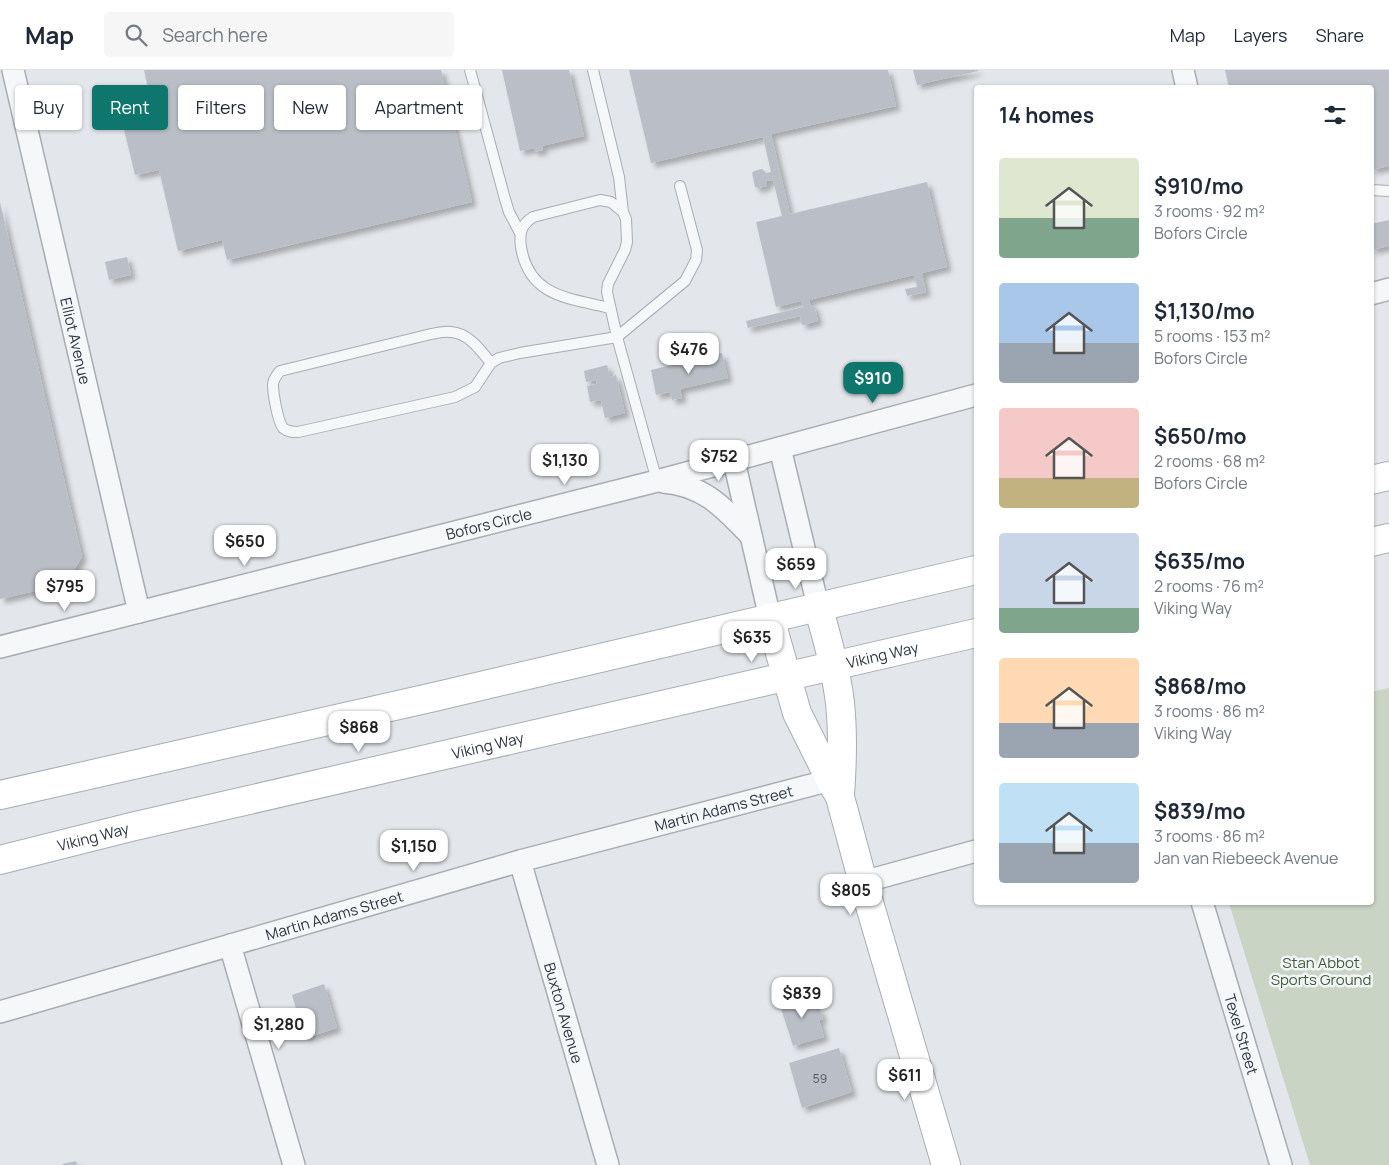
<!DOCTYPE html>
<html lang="en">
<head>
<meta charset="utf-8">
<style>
	:root { --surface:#fff; --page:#f6f6f7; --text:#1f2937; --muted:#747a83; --line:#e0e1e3; --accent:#0f766e }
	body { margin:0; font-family:Manrope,sans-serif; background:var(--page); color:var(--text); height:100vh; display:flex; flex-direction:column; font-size:19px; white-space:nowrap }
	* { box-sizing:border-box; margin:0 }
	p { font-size:16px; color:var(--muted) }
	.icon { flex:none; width:28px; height:28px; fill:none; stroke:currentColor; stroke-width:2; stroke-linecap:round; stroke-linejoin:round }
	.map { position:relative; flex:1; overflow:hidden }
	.details { position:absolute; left:974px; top:15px; width:400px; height:820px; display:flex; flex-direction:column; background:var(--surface); border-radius:5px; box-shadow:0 1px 4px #0004 }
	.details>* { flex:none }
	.guide { position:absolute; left:15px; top:15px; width:475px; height:45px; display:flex; gap:10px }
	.price { position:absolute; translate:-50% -42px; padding:0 11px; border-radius:10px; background:#fff; color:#222; font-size:16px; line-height:32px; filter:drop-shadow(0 1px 2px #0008) }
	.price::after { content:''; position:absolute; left:50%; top:30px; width:15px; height:11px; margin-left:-8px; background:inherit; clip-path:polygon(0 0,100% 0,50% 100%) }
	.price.active { background:var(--accent); color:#fff }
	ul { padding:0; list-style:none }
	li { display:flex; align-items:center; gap:15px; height:125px; padding:0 25px }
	li span { display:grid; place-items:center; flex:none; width:140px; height:100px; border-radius:5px; color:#555 }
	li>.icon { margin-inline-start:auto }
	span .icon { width:60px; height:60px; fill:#fffc; stroke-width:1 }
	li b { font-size:21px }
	h2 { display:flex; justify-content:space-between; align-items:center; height:60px; padding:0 25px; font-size:21px }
	.tag { padding:0 18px; border-radius:5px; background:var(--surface); box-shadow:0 1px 4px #0004; font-size:18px; line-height:45px }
	.tag.active { background:var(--accent); color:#fff }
	header { display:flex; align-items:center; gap:30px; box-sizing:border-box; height:70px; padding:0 25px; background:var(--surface); border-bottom:1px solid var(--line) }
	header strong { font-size:24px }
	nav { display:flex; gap:28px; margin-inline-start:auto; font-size:18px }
	.search { width:350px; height:45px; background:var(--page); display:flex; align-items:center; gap:12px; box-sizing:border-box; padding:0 18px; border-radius:5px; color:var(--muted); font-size:19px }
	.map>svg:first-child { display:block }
	.green { fill:#c9d4c4 }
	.building { fill:#babfc7; filter:url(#shadow) }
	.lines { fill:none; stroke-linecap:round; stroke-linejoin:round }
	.lane-casing { stroke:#a8adb4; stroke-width:12 }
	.street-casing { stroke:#a8adb4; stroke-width:24 }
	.secondary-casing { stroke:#a8adb4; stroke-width:30 }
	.lane { stroke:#f5f7f9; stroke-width:10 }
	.street { stroke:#f5f7f9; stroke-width:21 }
	.secondary { stroke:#fff; stroke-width:28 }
	.labels { text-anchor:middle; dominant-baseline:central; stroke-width:5; stroke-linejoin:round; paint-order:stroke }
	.number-label { font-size:12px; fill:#4f5763 }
	.street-label { font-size:15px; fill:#2b3442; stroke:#f2f5f8 }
	.park-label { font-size:15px; fill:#415d39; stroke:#f2f5f8 }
</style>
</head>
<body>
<header>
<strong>Map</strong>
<div class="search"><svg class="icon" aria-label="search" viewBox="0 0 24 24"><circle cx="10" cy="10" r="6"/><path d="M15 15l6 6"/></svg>Search here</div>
<nav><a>Map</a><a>Layers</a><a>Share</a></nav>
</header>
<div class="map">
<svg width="1389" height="1095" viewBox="0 0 1389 1095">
	<defs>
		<filter id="shadow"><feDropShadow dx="4.5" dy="4.5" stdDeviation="2.5" flood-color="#0004"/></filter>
	</defs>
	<rect width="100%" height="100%" fill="#e3e6ea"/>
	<path class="green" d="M 1389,618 L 1389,1095 L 1310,1095 L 1229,833 L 1371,832 L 1371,622 Z"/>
	<path class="building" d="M 144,0 L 441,0 L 472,132 L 227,190 L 222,170 L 178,181 L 159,100 L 135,105 L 120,43 L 152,36 Z
		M 502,0 L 569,0 L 584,66 L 542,76 L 543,80 L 534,82 L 534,78 L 520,81 Z
		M 629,0 L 888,0 L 896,36 L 771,64 L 790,144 L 927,112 L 947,197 L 922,203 L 926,222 L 907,226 L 905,219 L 917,217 L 914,205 L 809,230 L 811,236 L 814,235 L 818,251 L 802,255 L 800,246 L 748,258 L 746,251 L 803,237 L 801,231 L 776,237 L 756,152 L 782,146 L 773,110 L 767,111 L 767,116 L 758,118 L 755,117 L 752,103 L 754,101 L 762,99 L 766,103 L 771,102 L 763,67 L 651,93 Z
		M 913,0 L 978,0 L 978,1 L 917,15 Z
		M 1225,0 L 1389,0 L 1389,96 L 1371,100 L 1371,18 L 1229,18 Z
		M 0,132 L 82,487 L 65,514 L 0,529 Z
		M 1389,150 L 1389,176 L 1371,180 L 1371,154 Z
		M 127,187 L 131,205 L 109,210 L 105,192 Z
		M 722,283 L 728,308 L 680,319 L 682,328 L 672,330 L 670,322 L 656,325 L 651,300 Z
		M 607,295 L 610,307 L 616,305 L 625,343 L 605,348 L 601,330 L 590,332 L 587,316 L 597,314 L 596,310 L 586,312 L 584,301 Z
		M 324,914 L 337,958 L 305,968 L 292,925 Z
		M 810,922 L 815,939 L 819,938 L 823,949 L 819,950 L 824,967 L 793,976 L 779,932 Z
		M 839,978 L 852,1022 L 802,1038 L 789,993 Z
		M 76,1091 L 77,1095 L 63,1095 L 62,1094 Z"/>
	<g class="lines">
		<defs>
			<path id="lane" d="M 470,0 L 505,129 L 509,142 L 520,163
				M 593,0 L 619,107 L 623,142
				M 1371,120 L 1389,121
				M 610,238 C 569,228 529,227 521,177 C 519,163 521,155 533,147 L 600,130 L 611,132 L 623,142 L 626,149 L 627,172 L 625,180 L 608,214 L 607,222 L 617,267 L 657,411
				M 491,293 C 481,281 469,263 451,262 C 445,261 437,263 431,264 L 280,301 C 277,305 273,309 273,315 C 273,324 278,352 283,358 C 288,362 293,362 298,362 L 455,327 L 475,317 L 491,293 L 499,288 L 520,283 L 617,267 L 685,211 L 696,190 L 697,180 L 680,116"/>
			<g id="street">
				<path id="s1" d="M 13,0 L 139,542"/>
				<path d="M 1183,0 L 1187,18"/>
				<path d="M 1371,224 L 1389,219"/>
				<path d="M 780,378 L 818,536"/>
				<path d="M 734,391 L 770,548"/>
				<path d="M 663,412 C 704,415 724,438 751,466"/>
				<path id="s2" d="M 0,577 L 657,411 L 976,325"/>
				<path id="s3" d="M 520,791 L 608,1095"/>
				<path d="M 863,812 L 976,781"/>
				<path id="s4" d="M 1202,832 L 1281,1095"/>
				<path d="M 230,875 L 294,1095"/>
				<path id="s5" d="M 0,942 L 520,791 L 842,707"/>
			</g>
			<g id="secondary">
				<path d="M 1371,410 L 1389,406"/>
				<path d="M 1371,472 L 1389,468"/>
				<path d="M 818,536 C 827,568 836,600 840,633 C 843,661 842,697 840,725"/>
				<path d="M 770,548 L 797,643 L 831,711 L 840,727 L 863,812 L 946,1095"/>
				<path d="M 0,725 L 434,627 L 976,500"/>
				<path id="s6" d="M 0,790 L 131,757 L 976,563"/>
			</g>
		</defs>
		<use href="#lane" class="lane-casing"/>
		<use href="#street" class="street-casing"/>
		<use href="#secondary" class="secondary-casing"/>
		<use href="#lane" class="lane"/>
		<use href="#street" class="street"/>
		<use href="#secondary" class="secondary"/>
	</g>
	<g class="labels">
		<g class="number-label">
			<text x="820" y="1008">59</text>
		</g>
		<g class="street-label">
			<text stroke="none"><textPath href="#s1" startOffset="278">Elliot Avenue</textPath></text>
			<text stroke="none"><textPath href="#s2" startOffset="504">Bofors Circle</textPath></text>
			<text stroke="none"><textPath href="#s6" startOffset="906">Viking Way</textPath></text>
			<text stroke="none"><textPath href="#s6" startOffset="501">Viking Way</textPath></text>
			<text stroke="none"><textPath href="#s5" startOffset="752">Martin Adams Street</textPath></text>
			<text stroke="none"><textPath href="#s6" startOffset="96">Viking Way</textPath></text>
			<text stroke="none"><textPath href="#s5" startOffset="348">Martin Adams Street</textPath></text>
			<text stroke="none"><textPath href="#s3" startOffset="158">Buxton Avenue</textPath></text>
			<text stroke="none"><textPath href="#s4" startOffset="138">Texel Street</textPath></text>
		</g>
		<g class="park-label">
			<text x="1321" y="892">Stan Abbot<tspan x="1321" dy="17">Sports Ground</tspan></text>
		</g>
	</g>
</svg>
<b class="price" style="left:689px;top:305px">$476</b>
<b class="price active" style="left:873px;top:334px">$910</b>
<b class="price" style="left:719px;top:412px">$752</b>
<b class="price" style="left:565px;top:416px">$1,130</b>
<b class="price" style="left:245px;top:497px">$650</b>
<b class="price" style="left:796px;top:520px">$659</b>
<b class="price" style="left:65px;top:542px">$795</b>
<b class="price" style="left:752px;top:593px">$635</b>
<b class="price" style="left:359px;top:683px">$868</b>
<b class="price" style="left:414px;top:802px">$1,150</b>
<b class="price" style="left:851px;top:846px">$805</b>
<b class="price" style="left:802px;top:949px">$839</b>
<b class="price" style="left:279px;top:980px">$1,280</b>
<b class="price" style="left:905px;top:1031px">$611</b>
<div class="guide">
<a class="tag">Buy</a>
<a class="tag active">Rent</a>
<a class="tag">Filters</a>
<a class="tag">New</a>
<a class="tag">Apartment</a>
</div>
<section class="details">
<h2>14 homes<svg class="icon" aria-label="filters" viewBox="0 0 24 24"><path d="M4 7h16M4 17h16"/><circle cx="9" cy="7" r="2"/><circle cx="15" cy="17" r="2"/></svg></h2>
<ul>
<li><span style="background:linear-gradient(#dfe7d0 60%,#7fa58c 0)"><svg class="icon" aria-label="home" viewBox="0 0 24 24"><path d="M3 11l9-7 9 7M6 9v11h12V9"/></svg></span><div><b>$910/mo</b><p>3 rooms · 92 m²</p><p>Bofors Circle</p></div></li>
<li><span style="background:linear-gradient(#a9c7e8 60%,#9aa5b1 0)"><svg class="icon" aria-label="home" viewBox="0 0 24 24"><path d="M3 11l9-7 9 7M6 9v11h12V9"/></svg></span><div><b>$1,130/mo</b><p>5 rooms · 153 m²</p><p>Bofors Circle</p></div></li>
<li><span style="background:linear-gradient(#f6c9c9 70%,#c2b280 0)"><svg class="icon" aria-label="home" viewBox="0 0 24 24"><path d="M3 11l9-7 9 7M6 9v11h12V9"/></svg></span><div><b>$650/mo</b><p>2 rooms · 68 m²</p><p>Bofors Circle</p></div></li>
<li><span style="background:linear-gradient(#c9d6e8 75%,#7fa58c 0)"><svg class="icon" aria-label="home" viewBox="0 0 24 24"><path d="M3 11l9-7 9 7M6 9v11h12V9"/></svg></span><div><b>$635/mo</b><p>2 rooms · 76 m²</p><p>Viking Way</p></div></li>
<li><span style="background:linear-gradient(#ffd9b3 65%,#9aa5b1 0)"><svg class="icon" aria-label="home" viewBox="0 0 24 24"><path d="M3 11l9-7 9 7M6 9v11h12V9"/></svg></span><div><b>$868/mo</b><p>3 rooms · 86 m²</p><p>Viking Way</p></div></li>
<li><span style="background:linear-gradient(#bfe0f5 60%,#9aa5b1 0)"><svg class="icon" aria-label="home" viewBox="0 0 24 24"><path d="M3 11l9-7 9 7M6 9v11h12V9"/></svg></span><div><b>$839/mo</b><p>3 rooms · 86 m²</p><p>Jan van Riebeeck Avenue</p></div></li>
</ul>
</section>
</div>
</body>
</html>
